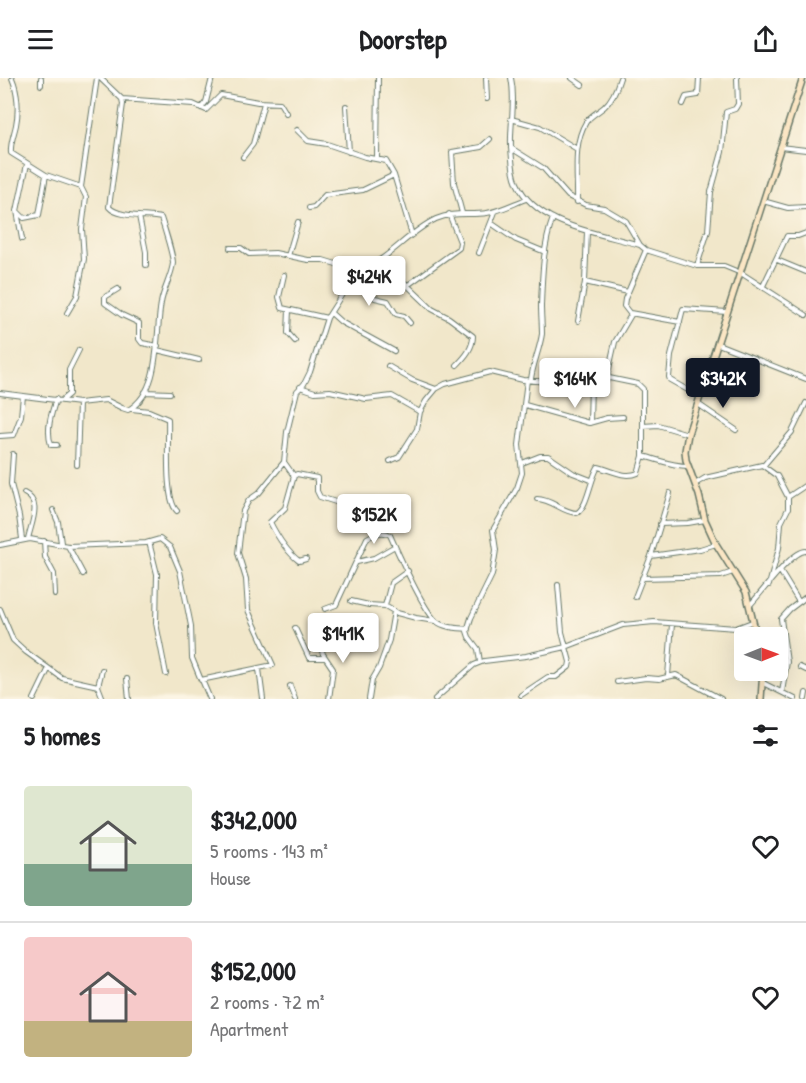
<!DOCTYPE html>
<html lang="en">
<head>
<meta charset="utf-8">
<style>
	:root { --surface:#fff; --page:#f6f6f6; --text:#202124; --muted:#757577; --line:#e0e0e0; --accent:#111827 }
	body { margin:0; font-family:"Patrick Hand",sans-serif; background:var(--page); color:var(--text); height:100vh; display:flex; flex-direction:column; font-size:22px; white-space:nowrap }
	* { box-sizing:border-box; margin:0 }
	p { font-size:20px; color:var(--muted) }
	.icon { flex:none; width:33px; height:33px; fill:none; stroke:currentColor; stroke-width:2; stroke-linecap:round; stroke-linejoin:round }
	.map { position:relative; height:621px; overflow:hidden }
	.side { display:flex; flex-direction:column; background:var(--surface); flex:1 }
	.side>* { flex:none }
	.needle { width:39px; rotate:89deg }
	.fabs { position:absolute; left:734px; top:549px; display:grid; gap:12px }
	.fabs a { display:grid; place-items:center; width:54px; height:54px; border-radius:6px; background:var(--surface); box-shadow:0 6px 24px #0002; font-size:30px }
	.price { position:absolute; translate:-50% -51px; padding:0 14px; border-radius:6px; background:#fff; color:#222; font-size:20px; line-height:39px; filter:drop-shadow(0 2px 3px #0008) }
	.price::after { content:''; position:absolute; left:50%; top:36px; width:18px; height:14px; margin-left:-9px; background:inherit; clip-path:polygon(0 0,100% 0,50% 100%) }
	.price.active { background:var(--accent); color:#fff }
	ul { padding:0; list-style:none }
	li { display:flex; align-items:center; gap:18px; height:150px; padding:0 24px }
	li+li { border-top:2px solid var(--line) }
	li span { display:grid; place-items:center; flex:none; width:168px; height:120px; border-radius:6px; color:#555 }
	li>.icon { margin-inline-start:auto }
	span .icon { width:72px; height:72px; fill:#fffc; stroke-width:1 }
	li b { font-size:26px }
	h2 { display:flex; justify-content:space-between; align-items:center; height:72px; padding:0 24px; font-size:26px }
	header { display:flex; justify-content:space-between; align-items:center; height:78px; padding:0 24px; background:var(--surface); font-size:27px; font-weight:700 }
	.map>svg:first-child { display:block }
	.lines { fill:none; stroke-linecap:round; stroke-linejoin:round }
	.street-casing { stroke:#687868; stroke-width:6 }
	.secondary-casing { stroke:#687868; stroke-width:8 }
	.street { stroke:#fff; stroke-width:4 }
	.secondary { stroke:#fbe6c4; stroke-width:5 }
</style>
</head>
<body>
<header><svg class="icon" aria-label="menu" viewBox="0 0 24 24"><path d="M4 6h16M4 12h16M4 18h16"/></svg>Doorstep<svg class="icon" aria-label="share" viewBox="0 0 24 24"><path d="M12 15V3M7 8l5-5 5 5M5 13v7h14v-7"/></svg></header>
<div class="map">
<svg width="806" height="621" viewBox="0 0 806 621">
	<rect width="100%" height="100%" fill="#fcf5e5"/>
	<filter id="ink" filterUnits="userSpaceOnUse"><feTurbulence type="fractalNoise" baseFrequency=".0167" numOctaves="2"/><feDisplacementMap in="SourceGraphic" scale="12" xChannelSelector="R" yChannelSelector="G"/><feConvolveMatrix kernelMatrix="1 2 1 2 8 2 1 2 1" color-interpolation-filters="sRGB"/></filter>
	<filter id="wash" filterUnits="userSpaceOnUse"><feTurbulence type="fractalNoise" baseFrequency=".008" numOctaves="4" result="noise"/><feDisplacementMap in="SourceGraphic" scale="24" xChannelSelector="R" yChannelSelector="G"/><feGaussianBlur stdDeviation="1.35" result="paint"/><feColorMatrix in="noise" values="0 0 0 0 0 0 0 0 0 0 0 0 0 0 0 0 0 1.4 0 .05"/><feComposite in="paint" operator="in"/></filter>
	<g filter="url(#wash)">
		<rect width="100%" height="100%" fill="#f1e7ca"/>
	</g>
	<g filter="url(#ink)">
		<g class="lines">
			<defs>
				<path id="street" d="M 12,0 C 18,14 19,32 16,47 C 14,57 10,65 11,75 L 46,97 L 81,109
					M 486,0 L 487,21
					M 511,0 C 516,22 510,46 511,69 C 512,81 512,94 517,105 C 536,148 599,155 640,167
					M 572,0 L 582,7
					M 41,7 L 41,0
					M 122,21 L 193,26 L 206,32 L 221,17 L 258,24 L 280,25 L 286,35
					M 683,26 L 686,19 L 698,17 L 699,0
					M 346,28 L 349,74
					M 201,30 L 206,24 L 212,0
					M 511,41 L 540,49 L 577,71
					M 297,52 L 308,63 L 327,66 L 365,79 L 386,83 L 394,97 L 412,157
					M 780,69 L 806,72
					M 511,70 L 543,90 L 568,118 L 586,127 L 604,130 L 626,143 L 640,167 L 646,172 L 697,188 L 724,188 L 741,195 L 806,237
					M 243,79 L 253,66 L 264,25
					M 377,80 L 378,0
					M 763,123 L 788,130 L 806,129
					M 577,124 C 578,98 572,67 586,44 C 590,38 598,34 604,29 C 612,22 617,10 620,0
					M 309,130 L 314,129 L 325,117 L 363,112 L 394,97
					M 17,133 L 24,140 L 39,137 L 46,97
					M 462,135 L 454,105 L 452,74 L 481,69 L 490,61
					M 139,138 L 146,174 L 146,187
					M 491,145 L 516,162 L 545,174
					M 22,161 L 17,133 L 27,86
					M 230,170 L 241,170 L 249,176 L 275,175 L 308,182 L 323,182 L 359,193 C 389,182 408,154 436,141 C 454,133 469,138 487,135 C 500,133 513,126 526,121
					M 479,175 L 495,134
					M 288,178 L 298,144
					M 381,182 L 432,231 L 449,240 L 473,258 C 473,270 465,279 457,287
					M 777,182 L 806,194
					M 697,188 L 708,153 L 711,114 L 722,74 L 726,34 L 735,31 L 738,26 L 737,0
					M 363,192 L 366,214 L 375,220 L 388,223 L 396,236 L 404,238 L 410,245
					M 284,197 L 279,219 L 282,230 L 327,240
					M 585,204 L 628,214
					M 408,207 L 459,170 L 460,164 L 449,136
					M 763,208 L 787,158 L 798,158 L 806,155
					M 118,211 L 105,219 L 105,225 L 122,237 L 139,245 L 139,261 L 142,265 L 158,268
					M 289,232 L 288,255 L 295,263
					M 67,235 L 77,218 L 84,181 L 82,151 L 86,119 L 81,109 L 97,0
					M 331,235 L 341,244 L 394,273
					M 630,235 L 680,244
					M 578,243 L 585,204 L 587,154
					M 718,266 L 806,301
					M 157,272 L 199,282
					M 388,288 L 412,302 L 436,311
					M 531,301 C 533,286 540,270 542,256 C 542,246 541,237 541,228 C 542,198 543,167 553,140
					M 300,309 L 315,314 L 330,313 L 366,321 L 392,318 L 420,334
					M 145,314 L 170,315
					M 0,315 L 79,325 L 106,322 L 122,330 L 128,332 C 162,313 155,257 161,225 C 163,212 172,197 173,185 C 173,178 164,149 161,140 C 148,137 118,140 109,129 L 123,26 L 122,21 L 100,0
					M 700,319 L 670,302 L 669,299 L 671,278 L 683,231 L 727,234
					M 56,321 C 51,336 46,352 51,367 L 57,367
					M 63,321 L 69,316 L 69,292 L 79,272
					M 698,326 L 736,352
					M 525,327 L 589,345 L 607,340 L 623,339
					M 132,331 L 149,333 L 168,341 C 169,360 164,421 177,433
					M 590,345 L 591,306
					M 643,348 L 658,347 L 688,356
					M 0,358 L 14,357 L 21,338 L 23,318
					M 13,376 L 11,406 L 19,438 L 22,461
					M 643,378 C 659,382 672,388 688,388
					M 390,383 L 399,379 L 417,351 L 420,334 L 426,323 L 436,311 L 445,306 L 490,294 L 523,302 L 549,304 L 591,306 L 606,304 L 615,264 L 631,237 L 624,228 L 625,221 L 646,172
					M 284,384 L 294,398
					M 522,385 L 540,378 L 548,378 L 573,395 L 591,402
					M 77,387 L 79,325
					M 764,387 L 792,354 L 806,325
					M 695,406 L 705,400 L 762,387 L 777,398 L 788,419
					M 24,415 C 43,424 31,445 28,461
					M 537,421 C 552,421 563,435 577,435 C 588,428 590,402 598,389 C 611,392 625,401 638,395 L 643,378 L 643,311 L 638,306 L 609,300
					M 53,432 L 58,444 L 61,465
					M 660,446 L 688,445 L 705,442
					M 44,463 L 45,479 L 54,496 L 55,517
					M 149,464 L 157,496 L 156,545 L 166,596
					M 0,467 L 30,461 L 68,468 L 146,465 L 160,461 L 170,469 L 180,493 L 191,548 L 192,580 L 201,602 L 273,587 L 248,532 L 246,501 L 238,475 L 243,433 L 249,422 L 259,415 L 284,384 L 287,354 L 297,313 L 304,306 L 310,294 L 327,240 L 357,193
					M 68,468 L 83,496
					M 651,478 L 700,471 L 716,466
					M 306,481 L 299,483 C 286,473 277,458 270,444 L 285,430 L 294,398 L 297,396 L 317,400 L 317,413 L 320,419 L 348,428
					M 357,484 L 374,480 L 395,468
					M 780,493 L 799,524
					M 642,500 L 721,498 L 733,494
					M 769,507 L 779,470 L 781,445 L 788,431 L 788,419 L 806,407
					M 635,519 L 651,478 L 670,415
					M 351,523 L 369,527 L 385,528 L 397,535 L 416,540 L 435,543
					M 750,527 C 762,515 791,473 806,473
					M 385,528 L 391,505 L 408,493
					M 0,531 L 13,562 L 26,574 L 62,600 L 98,608 L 103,621
					M 325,531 L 336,527 L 367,460 C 374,456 383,452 390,457 C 398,475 423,531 436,543 C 444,550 458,550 468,551
					M 295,550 L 309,580 L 324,580
					M 738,550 L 756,558
					M 317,558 L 323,576 L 333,591 L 329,621
					M 480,584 L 478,571 L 469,559 L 467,553 L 471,540 L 492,497 L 496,472 L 493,452 L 517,410 L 522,395 L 519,367 L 527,302
					M 800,589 L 806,592
					M 259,591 L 263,621
					M 668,598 L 672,546
					M 127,601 L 129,621
					M 202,602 L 210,621
					M 617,604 L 646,600 L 659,601 L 676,597 L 721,621
					M 763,605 L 795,621
					M 98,608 L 102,592
					M 290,608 L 295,621
					M 782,614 L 787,584 L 781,541 L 790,531 L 806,519
					M 521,617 L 548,599 L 556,599 L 569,589 L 570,584 L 562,554 L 558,507
					M 34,621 L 48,592
					M 369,621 L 372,602 L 379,590 L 389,562 L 394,533
					M 435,621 L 474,587 L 484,583 L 526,578 L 566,569 L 623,547 L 654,544 L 736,550 L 752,544
					M 805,621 L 806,615"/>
				<path id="secondary" d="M 757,560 L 746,514 L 716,466 L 705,442 L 699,417 L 686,382 L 685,373 L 688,356 L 803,0
					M 761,621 L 763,592"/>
			</defs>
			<use href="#street" class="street-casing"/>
			<use href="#secondary" class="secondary-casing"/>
			<use href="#street" class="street"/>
			<use href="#secondary" class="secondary"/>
		</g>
	</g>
</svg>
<div class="fabs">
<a><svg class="needle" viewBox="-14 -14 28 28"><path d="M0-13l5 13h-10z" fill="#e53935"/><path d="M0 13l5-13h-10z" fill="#757577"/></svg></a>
</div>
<b class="price" style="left:369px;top:229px">$424K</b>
<b class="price" style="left:575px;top:331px">$164K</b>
<b class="price active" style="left:723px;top:331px">$342K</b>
<b class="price" style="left:374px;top:467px">$152K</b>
<b class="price" style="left:343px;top:586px">$141K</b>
</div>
<section class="side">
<h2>5 homes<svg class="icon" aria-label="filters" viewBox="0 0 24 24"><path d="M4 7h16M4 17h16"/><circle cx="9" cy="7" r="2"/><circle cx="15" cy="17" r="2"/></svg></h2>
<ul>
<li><span style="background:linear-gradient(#dfe7d0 65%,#7fa58c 0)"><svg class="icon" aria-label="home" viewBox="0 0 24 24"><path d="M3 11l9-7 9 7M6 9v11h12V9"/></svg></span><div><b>$342,000</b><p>5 rooms · 143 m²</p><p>House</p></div><svg class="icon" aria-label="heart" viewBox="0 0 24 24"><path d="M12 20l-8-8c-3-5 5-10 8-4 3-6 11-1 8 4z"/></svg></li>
<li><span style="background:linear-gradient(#f6c9c9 70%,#c2b280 0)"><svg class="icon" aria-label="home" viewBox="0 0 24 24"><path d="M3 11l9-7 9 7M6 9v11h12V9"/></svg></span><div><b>$152,000</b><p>2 rooms · 72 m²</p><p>Apartment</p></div><svg class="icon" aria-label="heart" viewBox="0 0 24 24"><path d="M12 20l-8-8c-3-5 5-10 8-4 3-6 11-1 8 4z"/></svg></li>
</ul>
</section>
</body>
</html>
